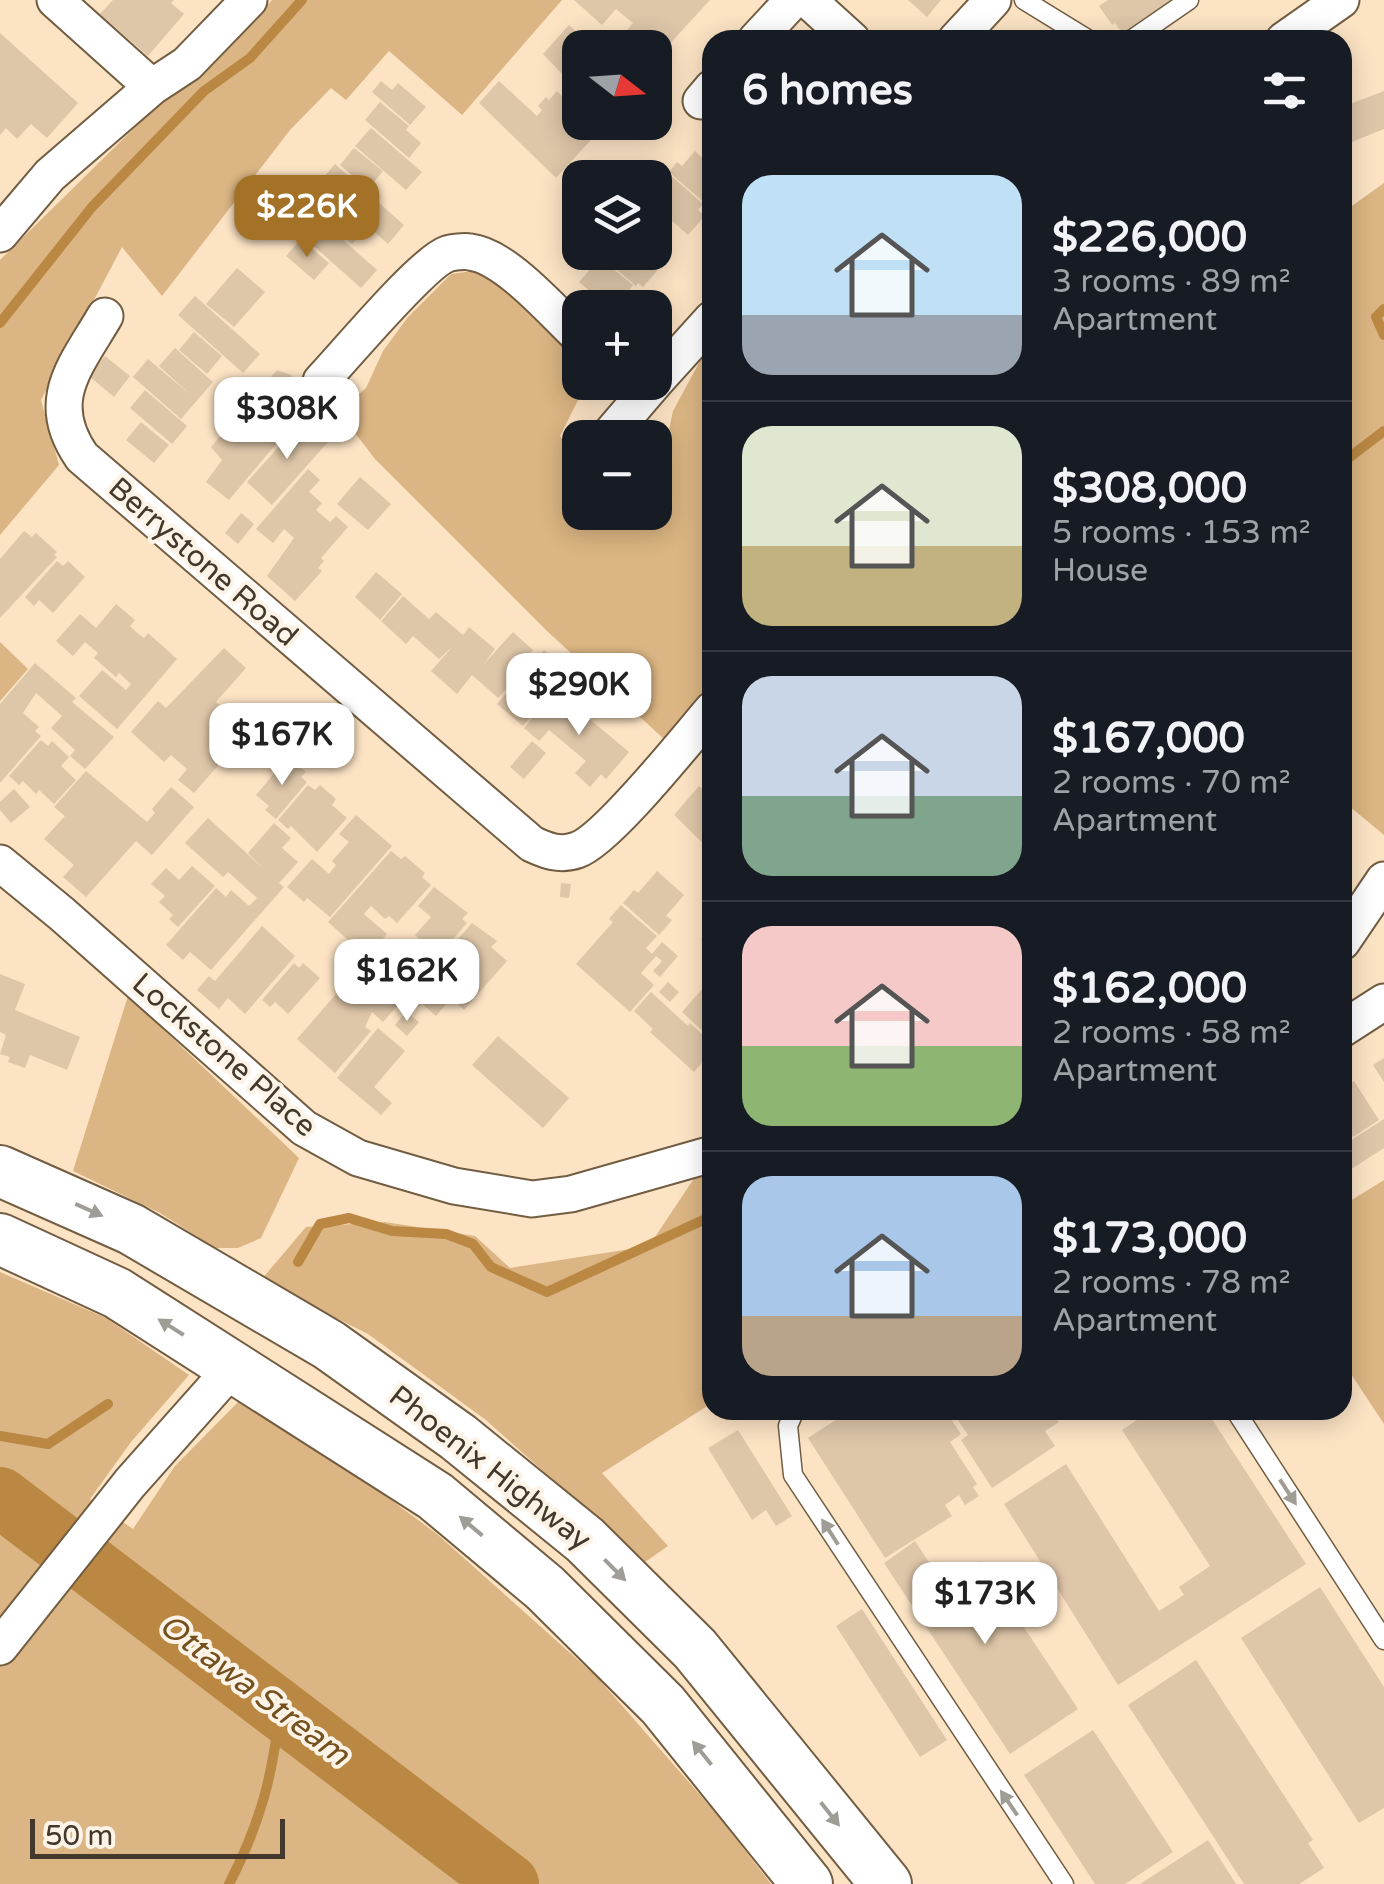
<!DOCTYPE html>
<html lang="en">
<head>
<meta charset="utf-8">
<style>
	:root { --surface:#171b24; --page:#20242c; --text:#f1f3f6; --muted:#9ea1a6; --line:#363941; --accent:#a37227 }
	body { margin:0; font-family:"Varela Round",sans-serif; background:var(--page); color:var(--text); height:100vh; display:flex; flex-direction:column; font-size:38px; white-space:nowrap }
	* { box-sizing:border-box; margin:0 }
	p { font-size:32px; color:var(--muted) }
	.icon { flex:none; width:55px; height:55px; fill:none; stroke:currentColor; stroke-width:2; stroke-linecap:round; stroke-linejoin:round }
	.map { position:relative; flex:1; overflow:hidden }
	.side { position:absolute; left:702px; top:30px; width:650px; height:1390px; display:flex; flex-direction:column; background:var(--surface); border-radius:30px; box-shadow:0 5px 25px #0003 }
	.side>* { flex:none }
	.needle { width:65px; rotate:107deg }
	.buttons { position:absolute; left:562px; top:30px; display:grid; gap:20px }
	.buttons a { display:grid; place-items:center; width:110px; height:110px; border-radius:20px; background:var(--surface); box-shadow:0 5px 25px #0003; font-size:50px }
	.scale { position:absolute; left:30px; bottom:25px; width:255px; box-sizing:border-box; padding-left:10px; border:5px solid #42382c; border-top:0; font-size:28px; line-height:35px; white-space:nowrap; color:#42382c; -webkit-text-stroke:8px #fdf3e7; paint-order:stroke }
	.price { position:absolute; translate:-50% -85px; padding:0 22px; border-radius:20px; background:#fff; color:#222; font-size:32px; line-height:65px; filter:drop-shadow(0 2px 5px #0008) }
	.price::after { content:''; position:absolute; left:50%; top:60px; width:30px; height:22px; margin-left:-15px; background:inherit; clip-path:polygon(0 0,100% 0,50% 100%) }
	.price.active { background:var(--accent); color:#fff }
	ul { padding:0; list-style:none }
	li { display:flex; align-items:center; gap:30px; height:250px; padding:0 40px }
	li+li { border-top:2px solid var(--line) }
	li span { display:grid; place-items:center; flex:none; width:280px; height:200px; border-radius:30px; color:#555 }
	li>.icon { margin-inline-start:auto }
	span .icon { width:120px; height:120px; fill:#fffc; stroke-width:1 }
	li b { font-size:42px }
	h2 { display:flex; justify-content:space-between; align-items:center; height:120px; padding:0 40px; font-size:42px }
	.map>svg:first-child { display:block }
	.green { fill:#dbb583 }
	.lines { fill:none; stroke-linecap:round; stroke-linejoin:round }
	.stream { stroke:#ba8843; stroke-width:10 }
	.river { stroke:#ba8843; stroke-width:60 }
	.building { fill:#dec6a8 }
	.service-casing { stroke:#725d42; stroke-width:21 }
	.minor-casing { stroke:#725d42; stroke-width:39 }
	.secondary-casing { stroke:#725d42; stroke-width:54 }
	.service { stroke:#fff; stroke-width:18 }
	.minor { stroke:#fff; stroke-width:35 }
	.secondary { stroke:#fff; stroke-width:50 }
	.oneway { fill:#a09c96 }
	.labels { text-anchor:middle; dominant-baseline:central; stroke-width:8; stroke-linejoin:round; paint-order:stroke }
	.street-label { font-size:30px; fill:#42382c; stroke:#fdf3e7 }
	.water-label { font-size:32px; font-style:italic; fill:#73501d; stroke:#fdf3e7 }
</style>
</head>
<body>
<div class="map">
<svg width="1384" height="1884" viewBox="0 0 1384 1884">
	<rect width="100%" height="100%" fill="#fce3c4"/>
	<path class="green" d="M 272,0 L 562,0 L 462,115 L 389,51 L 346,100 L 331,88 L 290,130 L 162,296 L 122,247 L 41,400 L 59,465 L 0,535 L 0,260 L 180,83 L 243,33 Z
		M 1384,183 L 1384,835 L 1343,801 L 1342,213 Z
		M 479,270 C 514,291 554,323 573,360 C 577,370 579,382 582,392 L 560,436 L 580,462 L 580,512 L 655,512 L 655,456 L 665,449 L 673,411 L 712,339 L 712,691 L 666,741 L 546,630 L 375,459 L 339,412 L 366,388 L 383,351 L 408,317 L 451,274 Z
		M 0,642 L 28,669 L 0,701 Z
		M 128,996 L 299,1158 L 261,1238 L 238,1248 L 215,1248 L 160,1213 L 73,1171 Z
		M 712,1166 L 712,1403 L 602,1473 L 668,1546 L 645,1562 L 486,1420 L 368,1334 L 261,1280 L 306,1227 L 385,1222 L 475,1236 L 510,1268 L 649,1246 L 693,1180 Z
		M 1384,1180 L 1384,1424 L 1343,1362 L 1342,1206 Z
		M 0,1272 L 106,1318 L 189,1375 L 131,1442 L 90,1499 L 133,1529 L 175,1466 L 243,1397 L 318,1446 L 437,1534 L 597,1677 L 721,1819 L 771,1884 L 0,1884 Z"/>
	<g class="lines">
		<path class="stream" d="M 1384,309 L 1376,317 L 1384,335
			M 0,323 L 92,207 L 204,91 L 250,58 L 302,0
			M 1342,463 L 1384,431
			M 298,1262 L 320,1224 L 349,1218 L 392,1231 L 446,1234 L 473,1244 L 491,1267 L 547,1292 L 712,1216
			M 0,1436 L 48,1444 L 108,1404
			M 229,1884 C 260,1824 273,1776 280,1708"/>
		<path class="river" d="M 0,1497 L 509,1884"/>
	</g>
	<path class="building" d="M 113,0 L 174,0 L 171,3 L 184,14 L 148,56 L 100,14 Z
		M 574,0 L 710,0 L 664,50 L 659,46 L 655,51 L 655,48 L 633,48 L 621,37 L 633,23 L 616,9 L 602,25 Z
		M 908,0 L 941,0 L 927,17 Z
		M 1108,0 L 1171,0 L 1122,33 L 1115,23 L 1112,25 L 1099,6 Z
		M 569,25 L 588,42 L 592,38 L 602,48 L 580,48 L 580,93 L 543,54 Z
		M 0,33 L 78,103 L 47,138 L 31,124 L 17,139 L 6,128 L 0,135 Z
		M 381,81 L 392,90 L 398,83 L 426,107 L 410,125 L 372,92 Z
		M 499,81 L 537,116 L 542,110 L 538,106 L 546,97 L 549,100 L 557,91 L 562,96 L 570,88 L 580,96 L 580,122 L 591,122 L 600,130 L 556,178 L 479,103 Z
		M 1384,91 L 1384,129 L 1342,146 L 1342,107 Z
		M 380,102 L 409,126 L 406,130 L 421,143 L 409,158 L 365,120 Z
		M 371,128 L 422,172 L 406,190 L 355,146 Z
		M 354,148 L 383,171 L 368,189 L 340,165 Z
		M 695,151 L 712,167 L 712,204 L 709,201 L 706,204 L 669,172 L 677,162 L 682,166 Z
		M 335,164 L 404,225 L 388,244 L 368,226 L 352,244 L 299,198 L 314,180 L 318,184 Z
		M 668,173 L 703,204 L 698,210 L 705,216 L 688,235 L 655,206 L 655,196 L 662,189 L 657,184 Z
		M 580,202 L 580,226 L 568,216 Z
		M 305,206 L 377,270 L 361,288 L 289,224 Z
		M 301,239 L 329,263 L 314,280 L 286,256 Z
		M 602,252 L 657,252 L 663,258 L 659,262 L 662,265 L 643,287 L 638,283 L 636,286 L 600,255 Z
		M 595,254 L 633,285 L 628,292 L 633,296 L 623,308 L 610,308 L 579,282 L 592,267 L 587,264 Z
		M 237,268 L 265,292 L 234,327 L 206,304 Z
		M 195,296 L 260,354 L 243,373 L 178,315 Z
		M 194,332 L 222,356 L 207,374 L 179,350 Z
		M 175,348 L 213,382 L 181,419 L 133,377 L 148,359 L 192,396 L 159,366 Z
		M 105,356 L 130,376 L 114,397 L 89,376 Z
		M 277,370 L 291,375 L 295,388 L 304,396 L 293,409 L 298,413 L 280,433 L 268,423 L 273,416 L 252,399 Z
		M 145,390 L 187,426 L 172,444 L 130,408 Z
		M 240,413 L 276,444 L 229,500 L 206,482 L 222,460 L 211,447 Z
		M 303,420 L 328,442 L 272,505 L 247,482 Z
		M 141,422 L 169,445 L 154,463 L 126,440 Z
		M 308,469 L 320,480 L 309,492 L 322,503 L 316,510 L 330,522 L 336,516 L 348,527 L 321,558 L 324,561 L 318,568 L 322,571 L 295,601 L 267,576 L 294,538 L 284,529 L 273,543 L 256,529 Z
		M 360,477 L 391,504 L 368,530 L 337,504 Z
		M 241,513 L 254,524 L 238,544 L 225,533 Z
		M 24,531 L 32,537 L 36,533 L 57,552 L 54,555 L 57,557 L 0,618 L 0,559 Z
		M 57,561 L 63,566 L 68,561 L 85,577 L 53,613 L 39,600 L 34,606 L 25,597 Z
		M 376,572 L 402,594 L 380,620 L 355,597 Z
		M 403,596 L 429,619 L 436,612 L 463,635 L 469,627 L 495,649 L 483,665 L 513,632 L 533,650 L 516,669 L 521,673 L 498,698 L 472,675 L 457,694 L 431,671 L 453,646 L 439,659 L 413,636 L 406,644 L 381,621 Z
		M 116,604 L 135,620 L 130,626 L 136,632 L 144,638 L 148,633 L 177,659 L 117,729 L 79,696 L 102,670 L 126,690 L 131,684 L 119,673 L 116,677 L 94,658 L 98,653 L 85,642 L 73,656 L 56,641 L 80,614 L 96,628 Z
		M 224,648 L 246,668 L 216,702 L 224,709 L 229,704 L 246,719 L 235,732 L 249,744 L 229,767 L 222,761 L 194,793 L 178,780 L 187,769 L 171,755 L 164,762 L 131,732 L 158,701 L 166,708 Z
		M 544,650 L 570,672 L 523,726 L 497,704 Z
		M 35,663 L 76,698 L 72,702 L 114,737 L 85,769 L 70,756 L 75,750 L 51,728 L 62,716 L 36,693 L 23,713 L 39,727 L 35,731 L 41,736 L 0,783 L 0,704 Z
		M 556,691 L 629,752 L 606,779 L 601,774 L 590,787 L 575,773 L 586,761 L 549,730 L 539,741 L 524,728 Z
		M 41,740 L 48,746 L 52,741 L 69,757 L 61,766 L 76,780 L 54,804 L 39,790 L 36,794 L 23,781 L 19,785 L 9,776 Z
		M 532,741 L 546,753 L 524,779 L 510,767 Z
		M 288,757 L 306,772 L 301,777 L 307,782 L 276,819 L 265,810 L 269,806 L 256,795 Z
		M 86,771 L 147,822 L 155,813 L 152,809 L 171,787 L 194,807 L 152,855 L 136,841 L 86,897 L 63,877 L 74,865 L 44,839 L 65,816 L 54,807 Z
		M 308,785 L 315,790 L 320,785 L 336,799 L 332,805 L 347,818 L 317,852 L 291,826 L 288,829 L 278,820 Z
		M 699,786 L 712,797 L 712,852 L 674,815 Z
		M 14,789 L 30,807 L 11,823 L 0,810 L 0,802 Z
		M 356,815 L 392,846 L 330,917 L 307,898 L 304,902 L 287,887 L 312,859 L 329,874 L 336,865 L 332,861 L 349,842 L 339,834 Z
		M 208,818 L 264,869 L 248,853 L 274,823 L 291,838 L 282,848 L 298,862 L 279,883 L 284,887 L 211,970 L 190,952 L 183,960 L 166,945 L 216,888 L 226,897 L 231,890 L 249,906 L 257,898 L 228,872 L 223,877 L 185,843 Z
		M 391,851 L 401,859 L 405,856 L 425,873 L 422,877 L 431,885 L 397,923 L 389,916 L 385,919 L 371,906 L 364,914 L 387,934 L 367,957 L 328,922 Z
		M 192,866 L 215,886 L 178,927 L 169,919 L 173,915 L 159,902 L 165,896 L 151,884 L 166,868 L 179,880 Z
		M 657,871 L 684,895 L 666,916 L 672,920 L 659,935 L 623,903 L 634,890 L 638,893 Z
		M 561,883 L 571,884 L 569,898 L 560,897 Z
		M 434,887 L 468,913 L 462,919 L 467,923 L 435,960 L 426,952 L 430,948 L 415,935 L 431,917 L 418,906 Z
		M 621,905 L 657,936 L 646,948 L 652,954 L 662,942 L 678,956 L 660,977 L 653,971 L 662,961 L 656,956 L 641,973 L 654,985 L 630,1012 L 576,964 L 613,922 L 609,919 Z
		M 472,923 L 497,941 L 491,947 L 507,961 L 464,1010 L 451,998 L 436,1016 L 410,993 Z
		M 262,926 L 295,956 L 245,1014 L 228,998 L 219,1009 L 197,990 L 209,976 L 215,981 Z
		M 712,926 L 712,949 L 701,939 Z
		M 294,963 L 299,968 L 303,963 L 320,978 L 288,1014 L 275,1002 L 270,1007 L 262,1000 Z
		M 368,963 L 406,996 L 383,1022 L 372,1012 L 365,1027 L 371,1031 L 335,1073 L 297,1039 L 343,986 L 346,989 Z
		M 0,974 L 25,984 L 15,1010 L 80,1037 L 67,1070 L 30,1055 L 25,1068 L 8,1062 L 10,1057 L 0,1054 L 6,1035 L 0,1032 Z
		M 668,982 L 679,992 L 670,1002 L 659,992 Z
		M 703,988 L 712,997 L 712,1040 L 682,1012 Z
		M 651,992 L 688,1026 L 690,1023 L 712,1043 L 712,1051 L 694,1072 L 650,1032 L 653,1029 L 634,1011 Z
		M 406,1012 L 419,1022 L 407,1036 L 395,1025 Z
		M 378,1028 L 405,1051 L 374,1087 L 392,1103 L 381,1115 L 337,1078 Z
		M 498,1036 L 569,1098 L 543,1128 L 472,1065 Z
		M 1384,1058 L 1384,1082 L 1373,1065 Z
		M 1354,1081 L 1379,1120 L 1353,1137 L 1349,1131 L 1342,1135 L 1342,1088 Z
		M 1384,1119 L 1384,1148 L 1342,1175 L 1342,1146 Z
		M 851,1410 L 945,1410 L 961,1434 L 950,1442 L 977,1484 L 973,1487 L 979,1496 L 965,1505 L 959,1495 L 945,1505 L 952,1516 L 885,1558 L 808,1438 Z
		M 951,1410 L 1052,1410 L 1059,1422 L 1045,1431 L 1055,1446 L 992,1488 L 961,1440 L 968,1435 Z
		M 1094,1410 L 1116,1410 L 1100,1420 Z
		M 1152,1410 L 1206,1410 L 1306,1564 L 1118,1685 L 1004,1504 L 1066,1464 L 1159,1611 L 1184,1595 L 1179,1587 L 1210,1566 L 1122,1430 Z
		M 738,1430 L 792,1516 L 776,1526 L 766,1510 L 752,1520 L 708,1448 Z
		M 915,1541 L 944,1585 L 980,1561 L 1078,1709 L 1010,1754 L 884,1563 Z
		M 1320,1587 L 1384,1687 L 1384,1808 L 1359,1823 L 1241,1638 Z
		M 862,1609 L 947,1740 L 920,1757 L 836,1626 Z
		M 1196,1660 L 1313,1840 L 1308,1843 L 1324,1868 L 1299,1884 L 1244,1884 L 1128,1705 Z
		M 1093,1730 L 1173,1852 L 1125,1884 L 1095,1884 L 1024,1775 Z
		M 1208,1840 L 1236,1884 L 1140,1884 L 1188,1853 Z"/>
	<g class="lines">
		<defs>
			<path id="service" d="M 1024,0 L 1089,40
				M 1131,40 L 1189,0
				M 795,1410 L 788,1426 L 793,1475 L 1064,1884
				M 1235,1410 L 1384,1640"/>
			<path id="minor" d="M 55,0 L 152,87
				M 808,0 L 852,40
				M 756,40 L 793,0
				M 956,40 L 993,0
				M 1284,40 L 1341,0
				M 701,101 L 712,88
				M 0,234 L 50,175 L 152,87 L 187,64 L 249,0
				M 105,316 C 75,367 43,401 82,457 L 532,844 C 547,851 560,856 577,850 C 607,840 687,739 712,710
				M 321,381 C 344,357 422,263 447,254 C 452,252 465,251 470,252 C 506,256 554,313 580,337
				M 655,382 L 712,319
				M 607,438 L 655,382
				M 0,863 L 62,914 L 304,1128 L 358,1158 L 454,1186 L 532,1199 L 571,1194 L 712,1154
				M 1342,942 L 1384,880
				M 1342,1029 L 1384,1002
				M 0,1647 L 130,1483 L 234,1366"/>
			<path id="secondary" d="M 0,1171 L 131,1229 L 329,1345 L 458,1437 L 585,1540 L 695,1649 L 886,1884
				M 0,1239 L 117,1293 L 435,1496 L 545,1588 L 663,1705 L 807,1884"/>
		</defs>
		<use href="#service" class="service-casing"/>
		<use href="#minor" class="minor-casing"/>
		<use href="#secondary" class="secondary-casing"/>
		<use href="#service" class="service"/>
		<use href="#minor" class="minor"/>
		<use href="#secondary" class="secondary"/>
	</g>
	<defs><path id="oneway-solid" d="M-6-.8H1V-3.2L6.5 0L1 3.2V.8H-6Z" transform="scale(2.5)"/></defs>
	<g class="oneway">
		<use href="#oneway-solid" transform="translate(89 1210) rotate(24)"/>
		<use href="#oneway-solid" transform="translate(171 1327) rotate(-148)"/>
		<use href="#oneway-solid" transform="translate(1288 1492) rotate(57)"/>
		<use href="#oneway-solid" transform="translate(471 1526) rotate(-140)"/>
		<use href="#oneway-solid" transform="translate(830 1532) rotate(-123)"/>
		<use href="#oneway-solid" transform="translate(615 1570) rotate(45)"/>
		<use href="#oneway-solid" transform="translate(702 1753) rotate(-129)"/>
		<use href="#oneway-solid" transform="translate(1009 1803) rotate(-124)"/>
		<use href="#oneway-solid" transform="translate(830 1814) rotate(52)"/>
	</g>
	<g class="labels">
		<g class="street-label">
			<text transform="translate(203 562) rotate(41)">Berrystone Road</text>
			<text transform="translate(224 1055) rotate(41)">Lockstone Place</text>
			<text transform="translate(490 1468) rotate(38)">Phoenix Highway</text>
		</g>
		<g class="water-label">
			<text transform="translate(254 1690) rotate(37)">Ottawa Stream</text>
		</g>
	</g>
</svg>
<div class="buttons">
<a><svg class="needle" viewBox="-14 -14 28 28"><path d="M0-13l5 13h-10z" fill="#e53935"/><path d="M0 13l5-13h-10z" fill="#9ea1a6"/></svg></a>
<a><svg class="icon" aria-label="layers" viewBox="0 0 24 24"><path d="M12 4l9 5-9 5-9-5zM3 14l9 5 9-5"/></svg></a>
<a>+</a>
<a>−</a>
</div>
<div class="scale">50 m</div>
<b class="price active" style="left:307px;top:260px">$226K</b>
<b class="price" style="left:287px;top:462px">$308K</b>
<b class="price" style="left:579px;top:738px">$290K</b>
<b class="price" style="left:282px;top:788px">$167K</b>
<b class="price" style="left:407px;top:1024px">$162K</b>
<b class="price" style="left:985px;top:1647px">$173K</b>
<section class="side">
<h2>6 homes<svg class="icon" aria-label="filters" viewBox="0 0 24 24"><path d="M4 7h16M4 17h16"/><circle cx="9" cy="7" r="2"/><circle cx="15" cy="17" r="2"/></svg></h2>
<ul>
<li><span style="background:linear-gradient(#bfe0f5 70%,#9aa5b1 0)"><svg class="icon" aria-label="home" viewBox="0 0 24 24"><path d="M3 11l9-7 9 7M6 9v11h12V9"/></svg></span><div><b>$226,000</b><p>3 rooms · 89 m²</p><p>Apartment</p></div></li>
<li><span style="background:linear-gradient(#dfe7d0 60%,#c2b280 0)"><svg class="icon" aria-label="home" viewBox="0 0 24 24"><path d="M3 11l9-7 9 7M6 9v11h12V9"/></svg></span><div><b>$308,000</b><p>5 rooms · 153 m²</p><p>House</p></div></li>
<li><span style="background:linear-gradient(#c9d6e8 60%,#7fa58c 0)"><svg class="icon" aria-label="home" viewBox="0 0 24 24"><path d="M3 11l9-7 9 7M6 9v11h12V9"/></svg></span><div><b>$167,000</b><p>2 rooms · 70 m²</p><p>Apartment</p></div></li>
<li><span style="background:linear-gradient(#f6c9c9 60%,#8fb573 0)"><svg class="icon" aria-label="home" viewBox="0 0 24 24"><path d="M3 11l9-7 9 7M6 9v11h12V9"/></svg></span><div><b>$162,000</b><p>2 rooms · 58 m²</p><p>Apartment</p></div></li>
<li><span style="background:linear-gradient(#a9c7e8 70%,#b9a48a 0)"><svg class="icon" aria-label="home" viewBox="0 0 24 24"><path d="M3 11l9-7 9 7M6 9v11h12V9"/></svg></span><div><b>$173,000</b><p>2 rooms · 78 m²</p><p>Apartment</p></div></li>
</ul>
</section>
</div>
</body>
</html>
